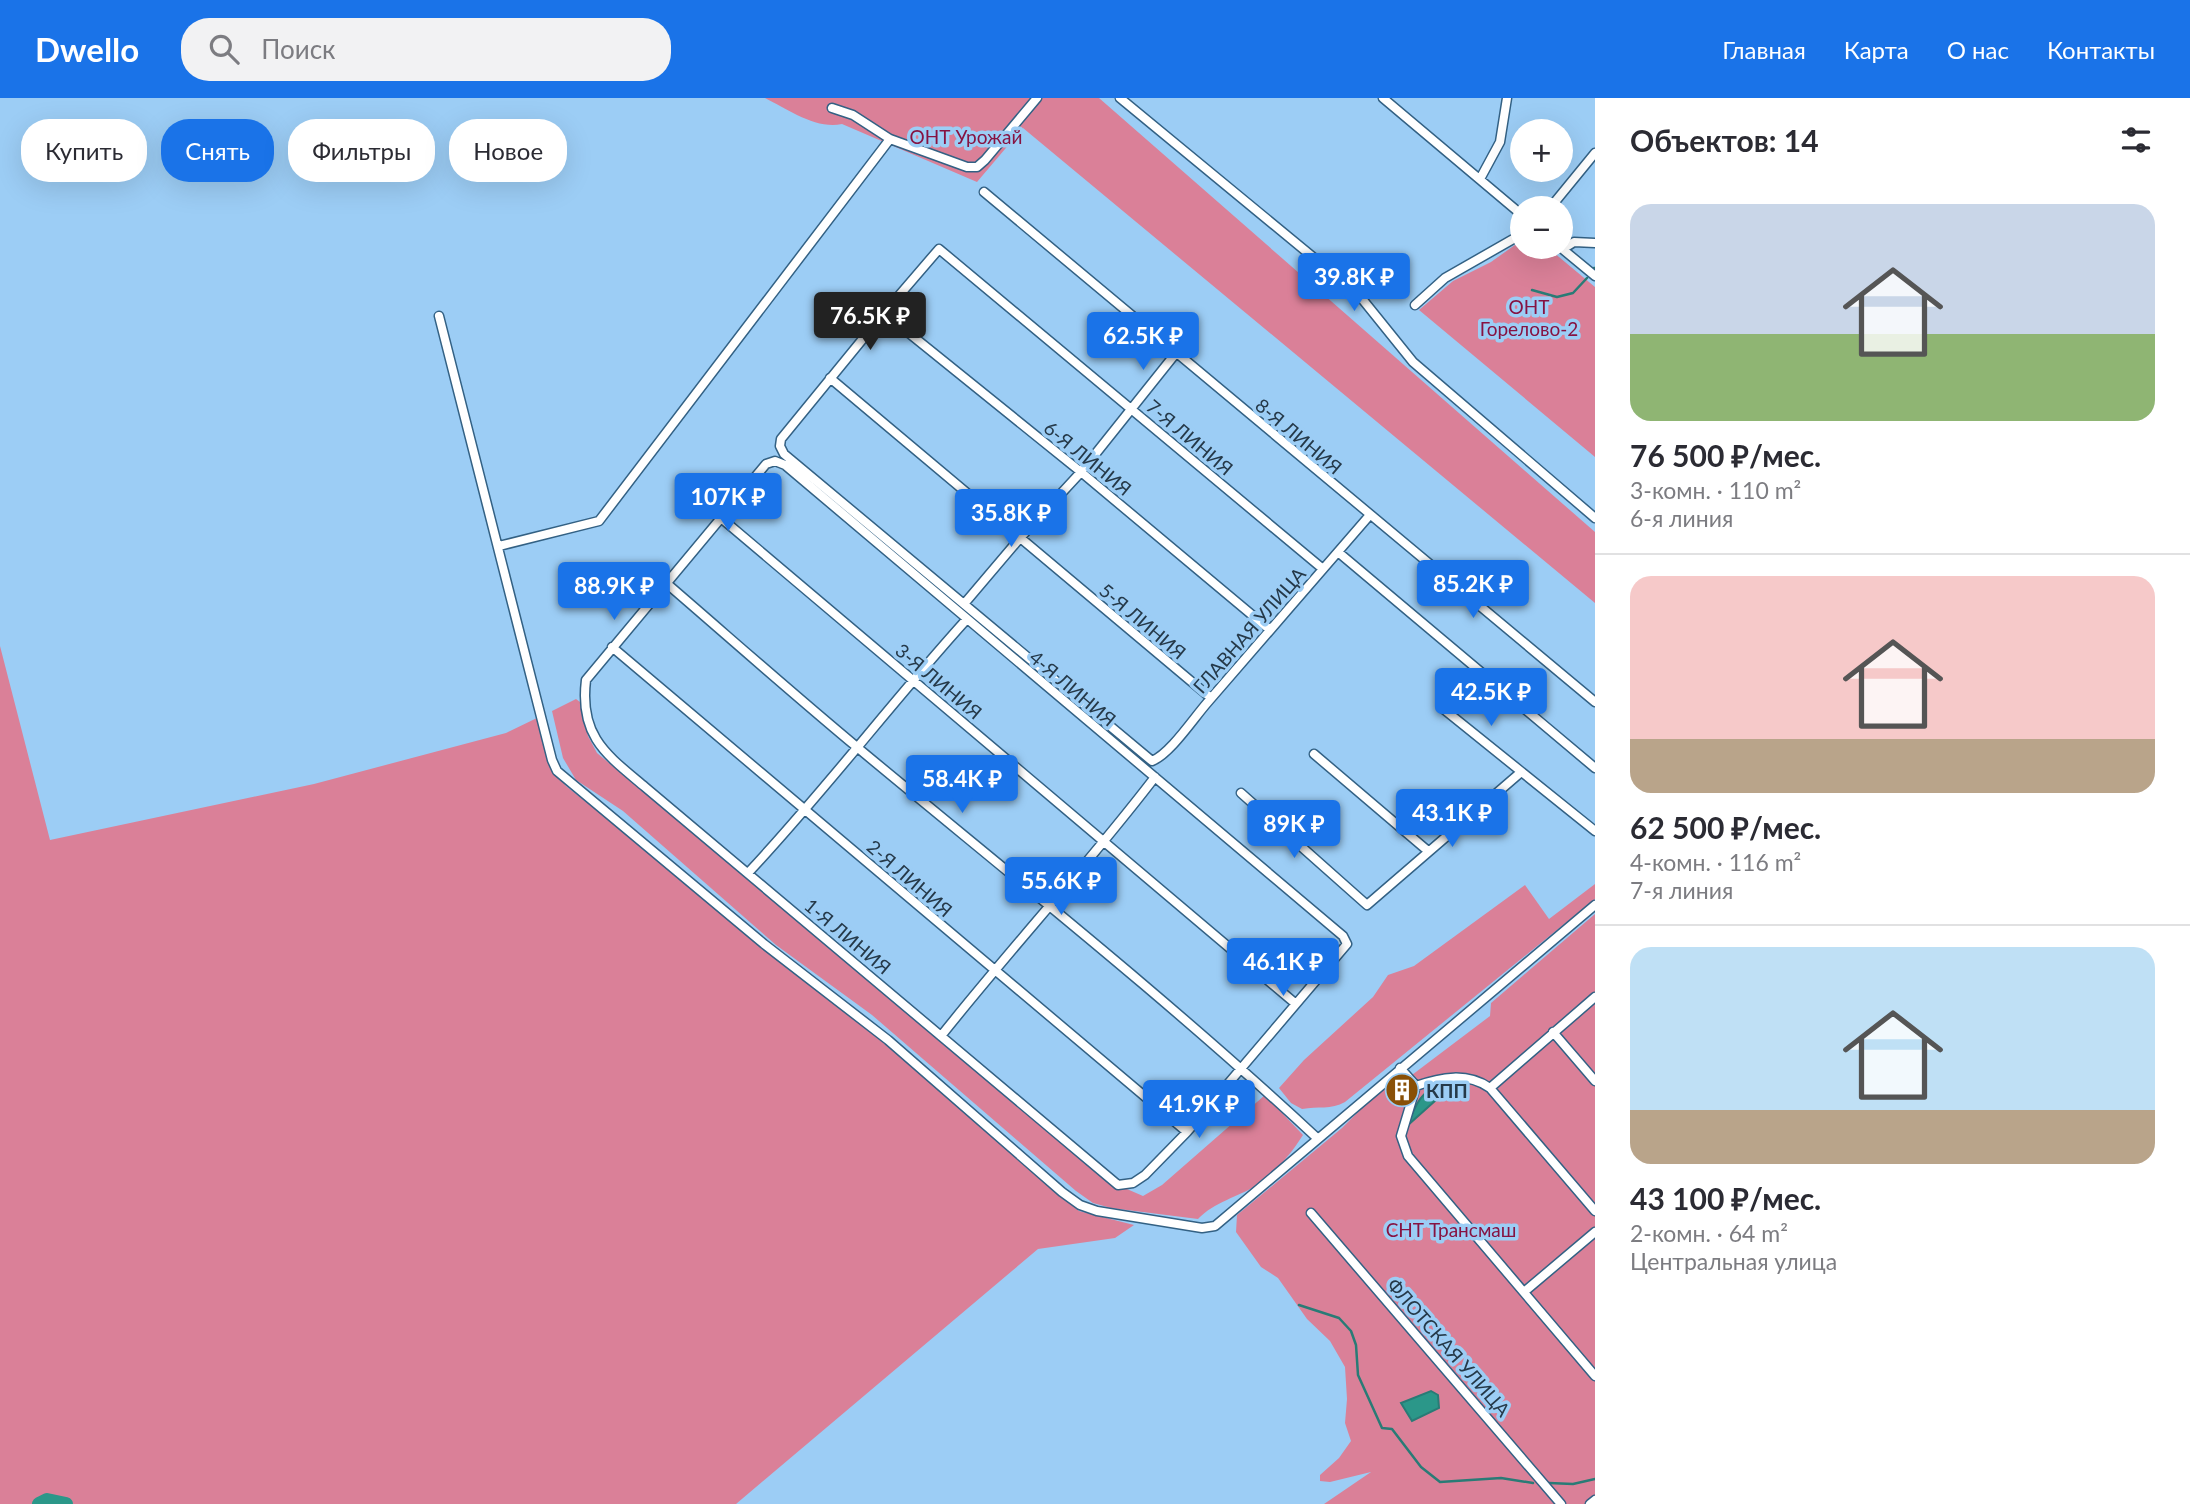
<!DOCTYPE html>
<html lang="ru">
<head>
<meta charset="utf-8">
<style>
	:root { --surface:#fff; --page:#f2f2f3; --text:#2b2b33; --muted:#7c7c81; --line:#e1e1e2; --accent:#1a73e8 }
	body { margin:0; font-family:Lato,sans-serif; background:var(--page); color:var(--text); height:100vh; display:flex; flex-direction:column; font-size:26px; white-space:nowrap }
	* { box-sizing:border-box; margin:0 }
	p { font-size:23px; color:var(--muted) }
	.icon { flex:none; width:38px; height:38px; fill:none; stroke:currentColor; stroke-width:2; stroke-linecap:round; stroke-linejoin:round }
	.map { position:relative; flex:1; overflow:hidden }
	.panel { display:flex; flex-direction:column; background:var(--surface); width:595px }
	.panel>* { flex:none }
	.banner { position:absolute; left:21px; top:21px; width:665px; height:63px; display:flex; gap:14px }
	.controls { position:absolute; left:1510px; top:21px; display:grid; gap:14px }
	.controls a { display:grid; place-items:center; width:63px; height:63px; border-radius:50%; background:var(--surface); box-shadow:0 7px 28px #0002; font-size:35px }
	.price { position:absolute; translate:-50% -60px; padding:0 16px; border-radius:7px; background:var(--accent); color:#fff; font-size:23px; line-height:46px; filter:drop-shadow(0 2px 4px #0008) }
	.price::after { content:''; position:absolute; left:50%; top:42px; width:21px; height:16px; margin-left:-10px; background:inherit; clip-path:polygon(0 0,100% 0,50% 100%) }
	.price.on { background:#222; color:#fff }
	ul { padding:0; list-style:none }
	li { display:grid; align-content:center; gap:14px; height:371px; padding:0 35px }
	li+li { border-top:2px solid var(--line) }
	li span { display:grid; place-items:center; height:217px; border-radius:21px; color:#555 }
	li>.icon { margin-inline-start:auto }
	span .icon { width:126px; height:126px; fill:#fffc; stroke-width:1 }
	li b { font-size:30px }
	h2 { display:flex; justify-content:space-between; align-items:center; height:84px; padding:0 35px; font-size:30px }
	.tag { padding:0 24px; border-radius:28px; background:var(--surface); box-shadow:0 7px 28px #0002; font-size:24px; line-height:63px }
	.tag.on { background:var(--accent); color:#fff }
	header { display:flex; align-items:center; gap:42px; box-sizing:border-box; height:98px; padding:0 35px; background:var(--accent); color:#fff }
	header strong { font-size:33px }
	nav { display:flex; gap:38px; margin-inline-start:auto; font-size:24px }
	.search { width:490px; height:63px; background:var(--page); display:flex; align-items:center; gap:18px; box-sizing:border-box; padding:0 24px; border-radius:28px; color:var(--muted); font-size:26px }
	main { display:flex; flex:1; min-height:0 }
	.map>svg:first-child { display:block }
	.green { fill:#da8098 }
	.water { fill:#2b9789; stroke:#297b76; stroke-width:2 }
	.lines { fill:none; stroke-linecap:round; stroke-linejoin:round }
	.stream { stroke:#297b76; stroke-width:2.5 }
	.river { stroke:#2b9789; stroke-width:14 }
	.street-casing { stroke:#336184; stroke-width:11 }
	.street { stroke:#fff; stroke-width:8 }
	.labels { text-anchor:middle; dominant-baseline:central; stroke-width:7; stroke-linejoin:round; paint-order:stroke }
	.park-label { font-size:19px; fill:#861342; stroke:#9ccdf5 }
	.street-label { font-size:19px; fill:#253949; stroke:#9ccdf5 }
	.poi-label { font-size:19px; font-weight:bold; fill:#253949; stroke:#9ccdf5; text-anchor:start }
</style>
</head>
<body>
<header>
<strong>Dwello</strong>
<div class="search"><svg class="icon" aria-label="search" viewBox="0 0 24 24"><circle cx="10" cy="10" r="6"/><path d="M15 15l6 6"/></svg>Поиск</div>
<nav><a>Главная</a><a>Карта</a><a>О нас</a><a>Контакты</a></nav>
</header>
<main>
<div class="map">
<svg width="1595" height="1406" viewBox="0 0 1595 1406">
	<rect width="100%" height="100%" fill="#9ccdf5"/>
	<path class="green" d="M 765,0 L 1099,0 L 1595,434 L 1595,505 L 1023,30 L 977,84 L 842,26 C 817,32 787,11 765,0 Z
		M 1522,142 L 1522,149 L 1547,149 L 1595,189 L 1595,359 L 1419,212 L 1453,183 L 1491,164 Z
		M 0,548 L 50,742 L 314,686 L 506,635 L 539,619 L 551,668 L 566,688 L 688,785 L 789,872 L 832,900 L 1079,1113 L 1134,1127 L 1115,1140 L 1038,1151 L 736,1406 L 0,1406 Z
		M 576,601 L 580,604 L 588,638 L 597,655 L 1120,1088 L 1143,1098 L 1162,1087 L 1265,997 L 1303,1037 C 1291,1056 1275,1075 1257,1087 C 1238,1099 1214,1104 1198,1121 L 1111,1110 L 1093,1105 L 1076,1093 L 872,917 L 776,847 L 623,713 L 576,682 L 563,660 L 552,613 Z
		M 1595,786 L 1595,801 L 1345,1004 C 1331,1012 1318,1008 1302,1011 L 1291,1005 L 1279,990 L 1304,962 L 1373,899 L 1388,877 L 1414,868 L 1525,787 L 1549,821 Z
		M 1595,816 L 1595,1406 L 1324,1406 L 1371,1374 L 1330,1384 L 1320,1383 L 1320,1377 L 1339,1360 L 1351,1343 L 1345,1325 L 1347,1301 L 1345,1269 L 1330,1243 L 1307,1221 L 1278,1180 L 1261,1169 L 1236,1134 L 1237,1117 L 1342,1030 L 1377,995 L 1394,982 L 1400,986 L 1490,918 L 1491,905 Z"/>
	<path class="water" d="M 1444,985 L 1455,985 L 1407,1028 C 1415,1008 1422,990 1444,985 Z
		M 1431,1293 L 1438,1297 L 1439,1310 L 1412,1323 L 1401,1305 Z"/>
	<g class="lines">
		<path class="stream" d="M 1594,170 L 1595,170
			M 1532,192 L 1557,199 L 1573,195 L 1587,180
			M 1299,1207 L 1339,1220 L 1351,1233 L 1356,1247 L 1358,1277 L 1382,1330 L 1392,1331 L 1421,1369 L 1440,1384 L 1501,1380 L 1533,1385
			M 1549,1385 L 1573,1386 L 1595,1381"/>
		<path class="river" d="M 39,1406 L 47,1402 L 66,1406"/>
		<defs>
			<path id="street" d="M 1120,0 L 1359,197 L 1413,264 L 1595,420
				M 1383,0 L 1522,117
				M 832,10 L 853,17 L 890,41 L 967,69 L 977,69 L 985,62 L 1037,0
				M 1480,81 L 1500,44 L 1507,0
				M 984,94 L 1595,604
				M 1550,110 L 1595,55
				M 1560,149 L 1595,178
				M 1563,151 L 1574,144 L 1595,145
				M 1415,207 L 1445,180 L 1522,136
				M 884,215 L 1081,374 L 1270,532
				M 439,218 L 552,662 L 557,673 L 764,846 L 888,942 L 1062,1094 L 1080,1107 L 1097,1113 L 1202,1130 L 1215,1128 L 1595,807
				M 830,280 L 1211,600
				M 775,363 L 785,367 L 1343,838 L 1347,846 L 1187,1034 L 1145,1077 L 1133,1085 L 1118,1087 L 645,689 C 607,657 579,639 586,582 L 766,366 Z
				M 721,420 L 1296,906
				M 499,448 L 599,423 L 890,41
				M 1338,454 L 1595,670
				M 1323,471 L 939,151 L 884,215 L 781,341 L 780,348 L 784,356 L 1152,663 C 1170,656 1193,621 1207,605 C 1261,543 1315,480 1369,418
				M 665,484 C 730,540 793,596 858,650 C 1012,778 1170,903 1317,1040
				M 964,506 L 1020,440 L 1081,374 L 1176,255
				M 612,549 L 1187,1034
				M 1441,609 L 1595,733
				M 1314,656 L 1428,753
				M 1241,695 L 1367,807 L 1520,675
				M 748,775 C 824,694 891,605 966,522
				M 1553,934 L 1595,983
				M 941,938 C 1011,850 1087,768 1155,679
				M 1400,970 L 1416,988 C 1441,979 1467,974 1490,990 L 1595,1113
				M 1416,988 L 1401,1038 L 1408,1058 L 1595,1278
				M 1490,990 L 1595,899
				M 1311,1115 L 1561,1406
				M 1524,1194 L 1595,1134
				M 1590,1406 L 1595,1402"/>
		</defs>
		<use href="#street" class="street-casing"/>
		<use href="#street" class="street"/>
	</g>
	<defs>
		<symbol id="building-disc" viewBox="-11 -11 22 22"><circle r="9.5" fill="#895007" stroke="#9ccdf5"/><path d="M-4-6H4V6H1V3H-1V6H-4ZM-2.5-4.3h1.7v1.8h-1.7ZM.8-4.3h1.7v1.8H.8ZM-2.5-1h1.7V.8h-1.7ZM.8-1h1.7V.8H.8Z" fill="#fff"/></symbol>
	</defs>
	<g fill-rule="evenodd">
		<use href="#building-disc" x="1383" y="973" width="38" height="38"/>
	</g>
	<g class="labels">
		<g class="park-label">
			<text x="966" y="38">ОНТ Урожай</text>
			<text x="1529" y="208">ОНТ<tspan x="1529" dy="22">Горелово-2</tspan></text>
			<text x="1451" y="1131">СНТ Трансмаш</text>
		</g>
		<g class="street-label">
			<text transform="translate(1299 338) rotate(40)">8-Я ЛИНИЯ</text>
			<text transform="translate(1190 339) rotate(40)">7-Я ЛИНИЯ</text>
			<text transform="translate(1088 360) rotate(39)">6-Я ЛИНИЯ</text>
			<text transform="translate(1143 523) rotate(40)">5-Я ЛИНИЯ</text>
			<text transform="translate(1249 532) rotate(-49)">ГЛАВНАЯ УЛИЦА</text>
			<text transform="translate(939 583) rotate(40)">3-Я ЛИНИЯ</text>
			<text transform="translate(1073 590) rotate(40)">4-Я ЛИНИЯ</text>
			<text transform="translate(910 780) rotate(41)">2-Я ЛИНИЯ</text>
			<text transform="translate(848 838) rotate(40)">1-Я ЛИНИЯ</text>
			<text transform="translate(1449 1249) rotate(49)">ФЛОТСКАЯ УЛИЦА</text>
		</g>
		<g class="poi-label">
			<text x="1426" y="992">КПП</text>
		</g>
	</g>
</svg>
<div class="controls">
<a>+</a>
<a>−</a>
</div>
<b class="price" style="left:1354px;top:215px">39.8K ₽</b>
<b class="price on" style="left:870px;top:254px">76.5K ₽</b>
<b class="price" style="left:1143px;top:274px">62.5K ₽</b>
<b class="price" style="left:728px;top:435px">107K ₽</b>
<b class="price" style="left:1011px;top:451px">35.8K ₽</b>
<b class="price" style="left:1473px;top:522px">85.2K ₽</b>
<b class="price" style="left:614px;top:524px">88.9K ₽</b>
<b class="price" style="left:1491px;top:630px">42.5K ₽</b>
<b class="price" style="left:962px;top:717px">58.4K ₽</b>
<b class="price" style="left:1452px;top:751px">43.1K ₽</b>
<b class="price" style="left:1294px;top:762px">89K ₽</b>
<b class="price" style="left:1061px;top:819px">55.6K ₽</b>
<b class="price" style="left:1283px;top:900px">46.1K ₽</b>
<b class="price" style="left:1199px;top:1042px">41.9K ₽</b>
<div class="banner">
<a class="tag">Купить</a>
<a class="tag on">Снять</a>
<a class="tag">Фильтры</a>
<a class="tag">Новое</a>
</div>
</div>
<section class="panel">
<h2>Объектов: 14<svg class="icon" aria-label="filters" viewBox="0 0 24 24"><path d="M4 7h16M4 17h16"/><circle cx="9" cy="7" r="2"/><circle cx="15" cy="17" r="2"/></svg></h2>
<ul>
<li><span style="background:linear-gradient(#c9d6e8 60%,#8fb573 0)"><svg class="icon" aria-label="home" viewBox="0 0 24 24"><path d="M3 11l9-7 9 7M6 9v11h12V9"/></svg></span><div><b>76 500 ₽/мес.</b><p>3-комн. · 110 m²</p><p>6-я линия</p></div></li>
<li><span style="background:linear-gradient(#f6c9c9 75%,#b9a48a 0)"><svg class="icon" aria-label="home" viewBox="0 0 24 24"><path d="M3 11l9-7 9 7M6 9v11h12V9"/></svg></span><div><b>62 500 ₽/мес.</b><p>4-комн. · 116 m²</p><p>7-я линия</p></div></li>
<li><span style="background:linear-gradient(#bfe0f5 75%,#b9a48a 0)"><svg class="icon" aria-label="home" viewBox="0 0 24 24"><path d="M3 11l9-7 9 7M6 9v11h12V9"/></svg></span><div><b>43 100 ₽/мес.</b><p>2-комн. · 64 m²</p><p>Центральная улица</p></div></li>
</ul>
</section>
</main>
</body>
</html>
